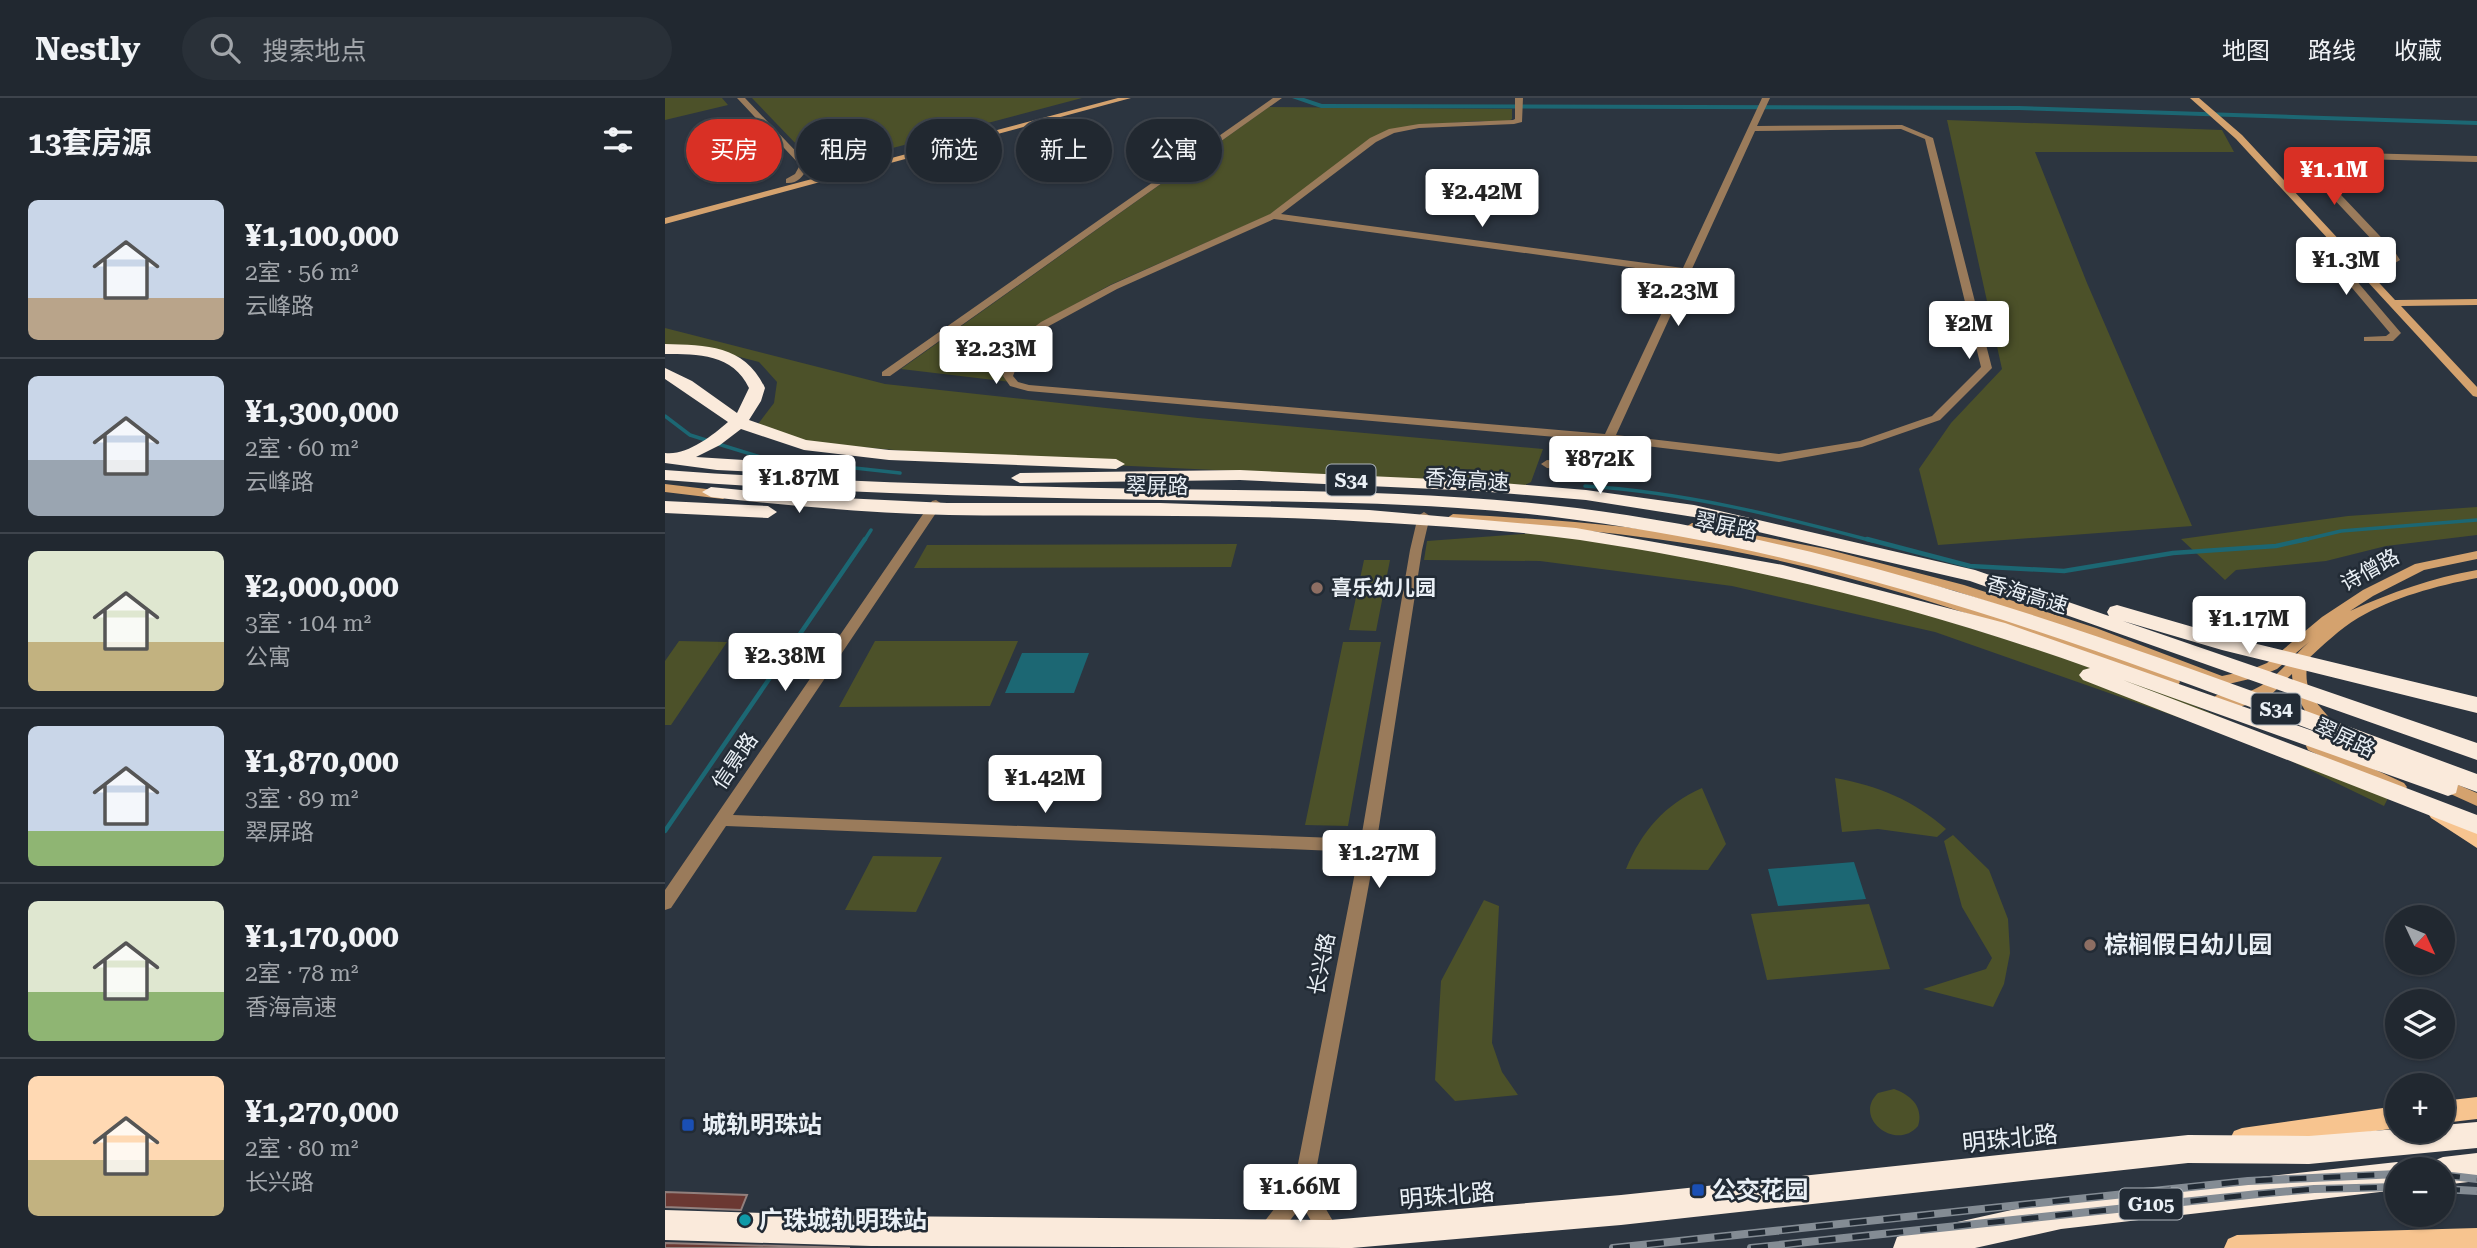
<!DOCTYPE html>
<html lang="zh">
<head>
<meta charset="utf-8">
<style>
	:root { --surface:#212830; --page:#293038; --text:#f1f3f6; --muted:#a2a6ab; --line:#3e444c; --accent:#d93025 }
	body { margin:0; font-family:"Roboto Serif","Noto Sans SC",serif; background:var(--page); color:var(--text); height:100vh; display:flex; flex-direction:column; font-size:26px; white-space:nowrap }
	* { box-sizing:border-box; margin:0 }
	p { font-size:23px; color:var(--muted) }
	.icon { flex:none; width:38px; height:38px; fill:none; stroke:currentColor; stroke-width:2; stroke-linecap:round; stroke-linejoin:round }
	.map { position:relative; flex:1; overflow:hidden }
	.panel { display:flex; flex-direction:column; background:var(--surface); width:665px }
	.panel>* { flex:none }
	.hud { position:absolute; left:21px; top:21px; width:665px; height:63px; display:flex; gap:14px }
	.needle { width:46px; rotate:134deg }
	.controls { position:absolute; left:1720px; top:807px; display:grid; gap:14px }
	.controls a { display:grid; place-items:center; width:70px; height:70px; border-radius:50%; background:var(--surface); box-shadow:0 2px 5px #0004,0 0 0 2px var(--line); font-size:35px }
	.price { position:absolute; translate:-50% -60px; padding:0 16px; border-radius:7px; background:#fff; color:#222; font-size:23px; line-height:46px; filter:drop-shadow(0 2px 4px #0008) }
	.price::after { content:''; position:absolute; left:50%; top:42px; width:21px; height:16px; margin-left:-10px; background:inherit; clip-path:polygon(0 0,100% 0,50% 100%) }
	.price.on { background:var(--accent); color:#fff }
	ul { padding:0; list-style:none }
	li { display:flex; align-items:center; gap:21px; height:175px; padding:0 28px }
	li+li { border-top:2px solid var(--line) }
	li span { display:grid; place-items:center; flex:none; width:196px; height:140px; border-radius:10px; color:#555 }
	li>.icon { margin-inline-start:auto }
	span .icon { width:84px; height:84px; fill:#fffc; stroke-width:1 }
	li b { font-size:30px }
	h2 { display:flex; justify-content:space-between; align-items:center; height:84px; padding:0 28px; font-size:30px }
	.tag { padding:0 24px; border-radius:32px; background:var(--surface); box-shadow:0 2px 5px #0004,0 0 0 2px var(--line); font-size:24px; line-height:63px }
	.tag.on { background:var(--accent); color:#fff }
	header { display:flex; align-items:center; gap:42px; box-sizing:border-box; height:98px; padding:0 35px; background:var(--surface); border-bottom:2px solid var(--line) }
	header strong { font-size:33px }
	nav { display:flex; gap:38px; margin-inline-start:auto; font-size:24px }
	.search { width:490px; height:63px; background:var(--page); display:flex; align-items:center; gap:18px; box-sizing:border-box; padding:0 24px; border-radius:38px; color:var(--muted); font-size:26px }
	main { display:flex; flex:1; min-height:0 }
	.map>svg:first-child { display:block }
	.green { fill:#4c5129 }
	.water { fill:#1c6773 }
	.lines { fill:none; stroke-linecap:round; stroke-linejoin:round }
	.stream-far1 { stroke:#1c6773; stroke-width:3.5 }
	.stream { stroke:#1c6773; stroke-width:4.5 }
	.canal { fill:#1c6773; fill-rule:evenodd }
	.building { fill:#6b3832; stroke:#92807d; stroke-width:2 }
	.street { fill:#9a7b5b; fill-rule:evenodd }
	.secondary { fill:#d4a26e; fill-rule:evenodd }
	.primary { fill:#f7c48f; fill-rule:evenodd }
	.highway { fill:#faeadb; fill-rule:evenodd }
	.rail-casing { stroke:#848c94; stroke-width:8 }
	.rail { stroke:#222b35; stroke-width:5; stroke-dasharray:17; stroke-linecap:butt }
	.education-dot { fill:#8d6e63; stroke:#222b35; stroke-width:2.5 }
	.transit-dot { fill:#1a4fb4; stroke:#222b35; stroke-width:2.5 }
	.culture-dot { fill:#0f9aa8; stroke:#222b35; stroke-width:2.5 }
	.labels { text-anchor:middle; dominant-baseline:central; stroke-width:5; stroke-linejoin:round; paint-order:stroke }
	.shield { fill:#222b35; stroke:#aeb5bc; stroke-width:2 }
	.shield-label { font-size:19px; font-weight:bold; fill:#eaf0f6 }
	.street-label { font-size:21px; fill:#eaf0f6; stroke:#222b35 }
	.poi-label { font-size:21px; font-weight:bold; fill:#eaf0f6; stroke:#222b35; text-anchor:start }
	.near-poi-label { font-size:24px; font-weight:bold; fill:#eaf0f6; stroke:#222b35; text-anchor:start }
	.near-street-label { font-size:24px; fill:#eaf0f6; stroke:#222b35 }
</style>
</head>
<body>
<header>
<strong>Nestly</strong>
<div class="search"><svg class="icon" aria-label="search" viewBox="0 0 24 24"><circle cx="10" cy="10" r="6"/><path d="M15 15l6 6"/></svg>搜索地点</div>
<nav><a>地图</a><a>路线</a><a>收藏</a></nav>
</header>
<main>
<section class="panel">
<h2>13套房源<svg class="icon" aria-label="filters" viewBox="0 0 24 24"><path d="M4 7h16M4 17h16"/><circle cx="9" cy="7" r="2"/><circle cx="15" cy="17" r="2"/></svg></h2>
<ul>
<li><span style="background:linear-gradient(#c9d6e8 70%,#b9a48a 0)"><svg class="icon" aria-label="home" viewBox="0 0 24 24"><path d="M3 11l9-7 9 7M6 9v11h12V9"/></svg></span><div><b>¥1,100,000</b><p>2室 · 56 m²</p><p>云峰路</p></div></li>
<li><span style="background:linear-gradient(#c9d6e8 60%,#9aa5b1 0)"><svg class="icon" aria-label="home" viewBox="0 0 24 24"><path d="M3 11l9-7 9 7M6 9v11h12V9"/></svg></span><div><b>¥1,300,000</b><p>2室 · 60 m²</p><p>云峰路</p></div></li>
<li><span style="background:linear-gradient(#dfe7d0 65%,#c2b280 0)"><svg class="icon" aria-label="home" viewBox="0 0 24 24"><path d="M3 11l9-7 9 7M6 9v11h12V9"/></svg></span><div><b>¥2,000,000</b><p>3室 · 104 m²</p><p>公寓</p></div></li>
<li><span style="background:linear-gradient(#c9d6e8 75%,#8fb573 0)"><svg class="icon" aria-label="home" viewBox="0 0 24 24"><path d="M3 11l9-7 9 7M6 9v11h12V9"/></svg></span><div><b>¥1,870,000</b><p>3室 · 89 m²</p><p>翠屏路</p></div></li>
<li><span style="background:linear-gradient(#dfe7d0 65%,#8fb573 0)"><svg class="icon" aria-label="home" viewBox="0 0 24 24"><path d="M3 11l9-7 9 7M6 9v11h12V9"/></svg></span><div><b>¥1,170,000</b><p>2室 · 78 m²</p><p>香海高速</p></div></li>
<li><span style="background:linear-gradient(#ffd9b3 60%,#c2b280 0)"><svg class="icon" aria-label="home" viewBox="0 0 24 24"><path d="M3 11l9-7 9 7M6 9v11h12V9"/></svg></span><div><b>¥1,270,000</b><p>2室 · 80 m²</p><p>长兴路</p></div></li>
</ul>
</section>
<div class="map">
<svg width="1812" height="1150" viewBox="0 0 1812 1150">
	<rect width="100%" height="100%" fill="#2c3540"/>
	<path class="green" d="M 0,0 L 57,0 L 63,7 L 0,22 Z
		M 87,0 L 417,0 L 182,62 L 149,64 L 145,60 L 165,54 L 149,44 L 150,40 L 133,48 Z
		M 604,9 L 847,11 L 847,21 L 841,25 L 815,23 L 754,27 L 724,32 L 604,117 L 445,187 L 376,225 L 350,245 L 338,279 L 346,284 L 236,271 Z
		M 1282,22 L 1557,32 L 1569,54 L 1370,54 L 1422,185 L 1527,428 L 1273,447 L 1254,371 L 1286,325 L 1337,271 Z
		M 0,230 L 220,286 L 533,320 L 878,351 L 866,384 L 860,387 L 342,362 L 128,343 L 93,326 L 109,305 L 112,284 L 94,264 L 44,251 L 0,250 Z
		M 1812,409 L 1812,437 L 1721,448 L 1661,463 L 1571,472 L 1560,482 L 1516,441 L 1683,418 Z
		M 897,433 L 1113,470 L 1475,583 L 1725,696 L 1719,708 L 1595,648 L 1270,534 L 1067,488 L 875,463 L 759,462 L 762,443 Z
		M 572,446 L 566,469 L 249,470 L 262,447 Z
		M 699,462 L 725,462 L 711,533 L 684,532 Z
		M 14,543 L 62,544 L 6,627 L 0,627 L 0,563 Z
		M 210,543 L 353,543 L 325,608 L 174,609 Z
		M 678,544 L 716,544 L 683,728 L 640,727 Z
		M 1170,680 C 1214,688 1248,702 1281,731 L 1272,739 L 1213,731 L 1177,734 Z
		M 1037,690 L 1061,746 L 1043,772 L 961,771 C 977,733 999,707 1037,690 Z
		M 1288,737 L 1324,772 L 1343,821 L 1345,855 L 1339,886 L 1328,909 L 1258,891 L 1321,871 L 1327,860 L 1297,809 L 1279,743 Z
		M 208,758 L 277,759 L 251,814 L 180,812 Z
		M 819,802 L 834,808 L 827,945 L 837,974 L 853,997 L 790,1003 L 770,982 L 776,883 Z
		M 1204,806 L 1225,871 L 1102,882 L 1086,816 Z
		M 1229,991 C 1246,997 1259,1009 1253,1028 C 1231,1054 1187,1020 1213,995 Z"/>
	<path class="water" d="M 357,555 L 424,555 L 409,595 L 340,595 Z
		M 1189,764 L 1201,801 L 1113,808 L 1103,771 Z"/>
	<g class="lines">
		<path class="stream-far1" d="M 0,318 L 25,337 L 44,343
			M 53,346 L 99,360 L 235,375
			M 920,388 C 1018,394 1114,418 1208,443
			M 199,443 L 206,432
			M 1634,443 L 1676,433 L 1812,422"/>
		<path class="stream" d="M 1202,441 L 1305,468 L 1399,473 L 1508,455 L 1611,448 L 1642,441
			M 0,733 L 200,441"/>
		<path class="canal" d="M 627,0 L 639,0 L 657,6 L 1354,8 L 1812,23 L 1812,27 L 1354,12 L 656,10 Z"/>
	</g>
	<path class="building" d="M 0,1094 L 29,1095 L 82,1097 L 76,1112 L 0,1109 Z
		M 0,1145 L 185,1150 L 0,1150 Z"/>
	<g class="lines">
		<path class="street" d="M 72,0 L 80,0 L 142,65 L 172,68 L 175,69 L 175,73 L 142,70 C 138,79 132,86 121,85 L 121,81 L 130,76 L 135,67 Z
			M 608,0 L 617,0 L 225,278 L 217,278 L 217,274 Z
			M 850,0 L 858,0 L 857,24 L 849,26 L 754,30 L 729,35 L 711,44 L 616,116 L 1018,170 L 1097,0 L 1105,0 L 1092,28 L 1237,27 L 1268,40 L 1327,270 L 1275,322 L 1197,349 L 1114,364 L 948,344 L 937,369 L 931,373 L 882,370 L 876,366 L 882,362 L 927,365 L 937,343 L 363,293 L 345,288 L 338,278 L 351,243 L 376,224 L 446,187 L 605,116 L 705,40 L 724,31 L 754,26 L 848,22 L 850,21 ZM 1236,31 L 1260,41 L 1316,269 L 1267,318 L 1195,343 L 1114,356 L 951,337 L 1090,33 ZM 609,121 L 1015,176 L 940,336 L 364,287 L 353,284 L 348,278 L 360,246 L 384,228 L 452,191 Z
			M 1653,54 L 1812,58 L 1812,64 L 1653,60 L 1643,62 L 1730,154 L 1735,162 L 1730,165 L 1700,167 L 1697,166 L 1697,162 L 1724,160 L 1635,65 L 1635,58 Z
			M 1656,149 L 1680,149 L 1680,153 L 1667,154 L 1736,235 L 1728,243 L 1699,243 L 1699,239 L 1721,238 L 1725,235 L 1656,153 Z
			M 271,402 L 277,406 L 68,717 L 696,741 L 745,452 L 753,418 L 759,414 L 765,418 L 757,452 L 711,748 L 648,1089 L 672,1130 L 675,1137 L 672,1144 L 665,1147 L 658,1144 L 637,1107 L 609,1143 L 602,1146 L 595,1143 L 592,1136 L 595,1129 L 629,1086 L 694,754 L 61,728 L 6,810 L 0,812 L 0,792 L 267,403 Z"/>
		<path class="secondary" d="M 453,0 L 466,0 L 0,126 L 0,120 Z
			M 1525,0 L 1534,0 L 1577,37 L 1730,202 L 1812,201 L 1812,207 L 1736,208 L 1812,289 L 1812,299 L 1808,298 L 1571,41 Z
			M 0,386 L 58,393 L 64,397 L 58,401 L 0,394 Z
			M 788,416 C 880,421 971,427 1062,444 C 1217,475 1365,526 1513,581 L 1515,584 L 1513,587 L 1503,587 C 1358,533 1210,479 1057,451 C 1002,442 946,434 889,430 C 857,428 815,430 784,423 L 782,420 Z
			M 1027,425 L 1161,451 L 1299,487 L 1431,530 L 1557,578 L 1585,572 L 1602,565 L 1657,519 L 1698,492 L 1750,466 L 1812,453 L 1812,461 L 1759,472 L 1708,498 L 1685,513 C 1727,494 1767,480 1812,472 L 1812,480 C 1771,488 1729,499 1693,520 C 1675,531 1658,547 1643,561 C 1636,599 1654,603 1672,630 L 1670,634 C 1649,639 1627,594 1627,576 C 1619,583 1611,594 1602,599 C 1588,607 1557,616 1545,602 L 1552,597 C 1597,601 1614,572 1644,544 L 1612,571 L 1593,579 L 1555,588 L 1422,536 L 1290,493 L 1161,459 L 1023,432 L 1021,429 Z
			M 1648,643 L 1739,685 L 1742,689 L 1739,693 L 1729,693 L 1643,652 L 1641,648 L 1643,644 Z
			M 1775,679 L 1812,695 L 1812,708 L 1770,689 L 1767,685 L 1770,681 Z"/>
		<path class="primary" d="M 1773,708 L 1812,732 L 1812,750 L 1766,720 L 1763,715 L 1766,710 Z
			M 1812,999 L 1812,1021 L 1778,1025 L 1778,1003 Z
			M 1732,1008 L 1732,1030 L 1577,1052 L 1569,1049 L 1565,1041 L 1569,1033 L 1577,1030 Z
			M 1812,1130 L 1812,1150 L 1559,1150 L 1563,1141 L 1572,1137 Z"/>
		<path class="highway" d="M 0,246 C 42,247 80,247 100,290 L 96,303 L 84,322 L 141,342 L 224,352 L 451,361 L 460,366 L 451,371 L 224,362 L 139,352 L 76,331 L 55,347 L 31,359 L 172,368 L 181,373 L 172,378 L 52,372 L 0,365 L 0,355 C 21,358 47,338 63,324 L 0,281 L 0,270 L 27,283 L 72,315 L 84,290 C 68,256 33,256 0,256 Z
			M 0,372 C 164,384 329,388 493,391 C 632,393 774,393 912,410 C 1224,450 1518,568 1812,676 L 1812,694 L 1793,687 L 1791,695 L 1783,698 L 1458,582 L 1812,717 L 1812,736 L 1418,582 L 1414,577 L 1418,572 L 1425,570 C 1260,511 1089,468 915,442 C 846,432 774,428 705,424 C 565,415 424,419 284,417 C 204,415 125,408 46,399 L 37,394 L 46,389 L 136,398 L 282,405 L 495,405 L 704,412 L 911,430 L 1118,467 L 1340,525 L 1665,639 C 1420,546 1173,456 912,422 C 775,403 634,404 495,402 C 330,399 165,395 0,382 Z
			M 575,372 L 813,383 L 921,392 L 1029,407 L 1310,472 L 1444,518 L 1442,514 L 1445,509 L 1452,507 L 1559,538 L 1812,599 L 1812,615 L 1557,552 L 1458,523 L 1812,645 L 1812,662 L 1305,483 L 1029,419 L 921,402 L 813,393 L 575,382 L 355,385 L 346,380 L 355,375 Z
			M 0,403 L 103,408 L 112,414 L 103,420 L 0,415 Z
			M 1812,1024 L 1812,1050 L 1644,1066 L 1523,1065 L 956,1127 L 687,1150 L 206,1148 L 0,1142 L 0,1112 L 206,1118 L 665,1122 L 956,1097 L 1523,1037 L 1644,1038 L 1732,1031 L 1778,1032 L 1778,1027 Z
			M 1812,1055 L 1812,1083 L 1778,1087 L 1778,1071 L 1764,1071 L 1768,1063 L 1778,1059 Z
			M 1732,1064 L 1744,1071 L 1732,1071 L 1732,1092 L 1396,1131 L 1310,1150 L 1228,1150 L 1232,1139 L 1243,1135 L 1396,1101 Z"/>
		<defs>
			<path id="rail" d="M 1778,1077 L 1812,1081
				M 1778,1091 L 1812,1093
				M 948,1150 L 1583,1083 L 1732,1076
				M 1086,1150 L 1593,1096 L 1649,1091 L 1732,1089"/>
		</defs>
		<use href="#rail" class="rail-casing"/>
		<use href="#rail" class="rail"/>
	</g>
	<g class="education-dot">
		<circle cx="652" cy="490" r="7"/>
		<circle cx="1425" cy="847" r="7"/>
	</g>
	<g class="transit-dot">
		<rect x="16" y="1020" width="14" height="14" rx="3.5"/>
		<rect x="1026" y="1085" width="14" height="14" rx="3.5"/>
	</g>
	<circle class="culture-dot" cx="80" cy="1122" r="7"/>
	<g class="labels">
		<g class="shield">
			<rect x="661.5" y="366.5" width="49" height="31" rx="5"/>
			<rect x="1586.5" y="595.5" width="49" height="31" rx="5"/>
			<rect x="1454.5" y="1090.5" width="63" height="31" rx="5"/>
		</g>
		<g class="shield-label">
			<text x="686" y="382">S34</text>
			<text x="1611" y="611">S34</text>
			<text x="1486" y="1106">G105</text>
		</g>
		<g class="street-label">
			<text transform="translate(802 382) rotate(4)">香海高速</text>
			<text transform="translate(492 388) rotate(1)">翠屏路</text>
			<text transform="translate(1061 428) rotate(11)">翠屏路</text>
			<text transform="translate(1705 472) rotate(-29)">诗僧路</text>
			<text transform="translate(1362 497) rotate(17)">香海高速</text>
			<text transform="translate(1680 640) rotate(25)">翠屏路</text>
			<text transform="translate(70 663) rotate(-56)">信景路</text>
			<text transform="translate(657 866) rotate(-79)">长兴路</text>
		</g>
		<g class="poi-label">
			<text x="666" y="490">喜乐幼儿园</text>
		</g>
		<g class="near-poi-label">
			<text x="1439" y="847">棕榈假日幼儿园</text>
			<text x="37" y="1027">城轨明珠站</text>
			<text x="1047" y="1092">公交花园</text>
			<text x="94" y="1122">广珠城轨明珠站</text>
		</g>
		<g class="near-street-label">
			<text transform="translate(1345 1041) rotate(-6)">明珠北路</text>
			<text transform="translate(782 1098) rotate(-5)">明珠北路</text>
		</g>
	</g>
</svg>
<div class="controls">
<a><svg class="needle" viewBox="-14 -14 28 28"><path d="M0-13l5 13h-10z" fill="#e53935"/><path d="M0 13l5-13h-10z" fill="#a2a6ab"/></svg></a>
<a><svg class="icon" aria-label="layers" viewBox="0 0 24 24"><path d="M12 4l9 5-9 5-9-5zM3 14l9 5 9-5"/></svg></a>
<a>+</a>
<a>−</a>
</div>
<b class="price on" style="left:1669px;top:109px">¥1.1M</b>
<b class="price" style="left:817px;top:131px">¥2.42M</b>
<b class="price" style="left:1681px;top:199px">¥1.3M</b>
<b class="price" style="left:1013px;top:230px">¥2.23M</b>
<b class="price" style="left:1304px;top:263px">¥2M</b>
<b class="price" style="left:331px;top:288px">¥2.23M</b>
<b class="price" style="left:935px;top:398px">¥872K</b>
<b class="price" style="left:134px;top:417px">¥1.87M</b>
<b class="price" style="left:1584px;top:558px">¥1.17M</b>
<b class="price" style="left:120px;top:595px">¥2.38M</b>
<b class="price" style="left:380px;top:717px">¥1.42M</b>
<b class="price" style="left:714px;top:792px">¥1.27M</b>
<b class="price" style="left:635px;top:1126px">¥1.66M</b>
<div class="hud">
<a class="tag on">买房</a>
<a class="tag">租房</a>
<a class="tag">筛选</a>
<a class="tag">新上</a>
<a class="tag">公寓</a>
</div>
</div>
</main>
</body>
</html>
